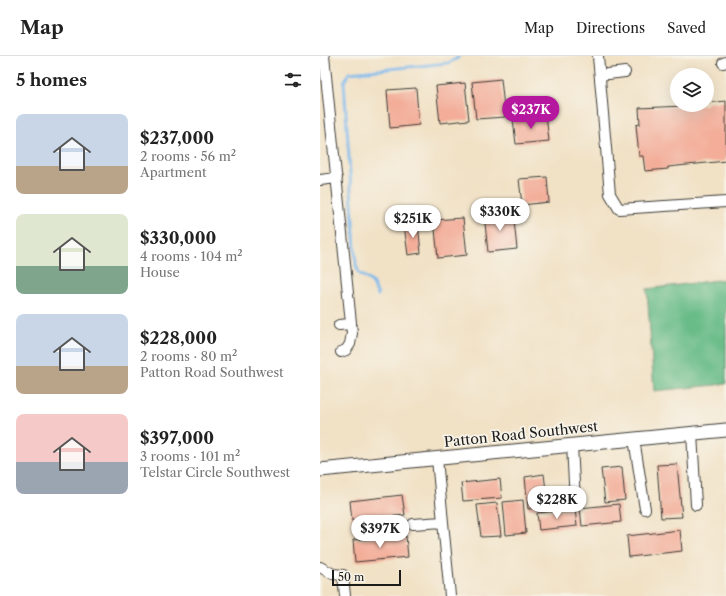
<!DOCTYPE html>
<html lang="en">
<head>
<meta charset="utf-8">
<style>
	:root { --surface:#fff; --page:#f6f6f6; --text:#222; --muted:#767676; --line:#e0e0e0; --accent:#b5179e }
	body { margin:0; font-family:"Libre Caslon Text",serif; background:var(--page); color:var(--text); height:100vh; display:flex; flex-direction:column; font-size:15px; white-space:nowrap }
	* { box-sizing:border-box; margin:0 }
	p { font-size:13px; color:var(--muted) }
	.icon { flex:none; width:22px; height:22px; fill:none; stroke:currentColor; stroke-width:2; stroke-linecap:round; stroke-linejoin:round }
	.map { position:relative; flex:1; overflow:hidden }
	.panel { display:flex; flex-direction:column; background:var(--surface); width:320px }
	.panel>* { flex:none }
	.controls { position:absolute; left:350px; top:12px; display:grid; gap:8px }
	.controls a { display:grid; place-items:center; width:44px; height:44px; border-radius:50%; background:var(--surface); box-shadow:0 4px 16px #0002; font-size:20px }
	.scale { position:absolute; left:12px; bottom:10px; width:69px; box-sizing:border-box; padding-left:4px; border:2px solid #1c1c1c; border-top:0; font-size:11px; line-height:14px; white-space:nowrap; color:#1c1c1c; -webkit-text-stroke:3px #f7f3e8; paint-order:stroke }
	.price { position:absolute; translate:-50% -34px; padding:0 9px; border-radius:14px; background:#fff; color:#222; font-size:13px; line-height:26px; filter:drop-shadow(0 1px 2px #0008) }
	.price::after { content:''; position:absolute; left:50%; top:24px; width:12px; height:9px; margin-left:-6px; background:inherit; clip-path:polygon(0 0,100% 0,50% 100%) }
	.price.on { background:var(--accent); color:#fff }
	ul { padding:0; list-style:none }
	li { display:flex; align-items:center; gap:12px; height:100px; padding:0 16px }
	li span { display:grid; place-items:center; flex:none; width:112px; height:80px; border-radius:8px; color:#555 }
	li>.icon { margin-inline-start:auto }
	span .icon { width:48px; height:48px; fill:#fffc; stroke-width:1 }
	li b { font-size:17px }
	h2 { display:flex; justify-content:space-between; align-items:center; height:48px; padding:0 16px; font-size:17px }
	header { display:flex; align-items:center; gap:24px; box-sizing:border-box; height:56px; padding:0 20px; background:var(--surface); border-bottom:1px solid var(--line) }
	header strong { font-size:19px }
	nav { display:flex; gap:22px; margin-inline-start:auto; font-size:14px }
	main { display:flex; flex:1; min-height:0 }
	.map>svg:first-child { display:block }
	.forest { fill:#69bc88; stroke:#426c52 }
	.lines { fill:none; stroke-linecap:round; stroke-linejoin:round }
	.stream { stroke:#78b7eb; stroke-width:3 }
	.building { fill:#f3ad99 }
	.minor-casing { stroke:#3c3a35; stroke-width:12 }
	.major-casing { stroke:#3c3a35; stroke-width:15 }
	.minor { stroke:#fff; stroke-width:10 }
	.major { stroke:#fff; stroke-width:13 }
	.labels { text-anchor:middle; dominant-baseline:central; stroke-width:3.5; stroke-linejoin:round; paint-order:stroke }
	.street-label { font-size:14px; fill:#1c1c1c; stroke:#f7f3e8 }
</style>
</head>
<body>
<header>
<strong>Map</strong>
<nav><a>Map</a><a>Directions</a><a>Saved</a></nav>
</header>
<main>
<section class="panel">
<h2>5 homes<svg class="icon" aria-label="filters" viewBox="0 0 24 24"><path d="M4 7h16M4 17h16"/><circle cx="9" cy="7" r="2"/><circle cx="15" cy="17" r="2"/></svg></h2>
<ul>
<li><span style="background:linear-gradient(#c9d6e8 65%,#b9a48a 0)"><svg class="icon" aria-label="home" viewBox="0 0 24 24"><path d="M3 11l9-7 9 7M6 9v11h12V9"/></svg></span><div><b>$237,000</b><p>2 rooms · 56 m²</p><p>Apartment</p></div></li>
<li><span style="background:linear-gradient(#dfe7d0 65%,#7fa58c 0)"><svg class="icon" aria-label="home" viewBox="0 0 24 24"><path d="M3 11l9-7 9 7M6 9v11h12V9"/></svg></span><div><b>$330,000</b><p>4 rooms · 104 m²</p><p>House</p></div></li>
<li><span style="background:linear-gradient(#c9d6e8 65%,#b9a48a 0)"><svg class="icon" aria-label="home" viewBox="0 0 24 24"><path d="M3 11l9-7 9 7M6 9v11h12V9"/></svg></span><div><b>$228,000</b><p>2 rooms · 80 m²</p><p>Patton Road Southwest</p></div></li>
<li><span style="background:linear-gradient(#f6c9c9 60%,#9aa5b1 0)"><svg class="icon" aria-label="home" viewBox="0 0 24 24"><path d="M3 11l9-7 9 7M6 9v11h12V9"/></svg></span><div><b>$397,000</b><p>3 rooms · 101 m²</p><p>Telstar Circle Southwest</p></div></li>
</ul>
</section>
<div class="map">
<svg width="406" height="540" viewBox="0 0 406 540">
	<rect width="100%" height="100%" fill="#f7f3e8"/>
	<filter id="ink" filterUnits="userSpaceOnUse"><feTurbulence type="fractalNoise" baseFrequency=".025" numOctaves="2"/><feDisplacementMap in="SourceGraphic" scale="8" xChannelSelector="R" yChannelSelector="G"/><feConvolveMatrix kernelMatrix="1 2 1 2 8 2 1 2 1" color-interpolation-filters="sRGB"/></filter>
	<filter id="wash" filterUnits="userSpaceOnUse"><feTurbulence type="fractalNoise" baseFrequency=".012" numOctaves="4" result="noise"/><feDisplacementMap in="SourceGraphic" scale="16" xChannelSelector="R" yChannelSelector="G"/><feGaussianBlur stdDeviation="0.9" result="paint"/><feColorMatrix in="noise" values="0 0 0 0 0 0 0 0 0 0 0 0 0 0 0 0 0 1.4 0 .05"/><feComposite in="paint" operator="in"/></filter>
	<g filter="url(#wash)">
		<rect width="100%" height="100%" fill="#f1e1c5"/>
		<path class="forest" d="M 406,223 L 406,328 L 334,335 L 327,233 Z"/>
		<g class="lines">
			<path class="stream" d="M 58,239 L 52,226 L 39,217 L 36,209 L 24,26 L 29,17 L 128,7 L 138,2 L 138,0"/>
		</g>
		<g id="blocks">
			<path class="building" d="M 181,23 L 185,61 L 156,63 L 152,26 Z
				M 145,27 L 149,64 L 120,67 L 116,30 Z
				M 96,32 L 99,69 L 70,72 L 67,34 Z
				M 406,45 L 406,105 L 348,111 L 348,113 L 325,115 L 323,100 L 319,100 L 316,69 L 320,68 L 319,52 L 387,49 L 387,47 Z
				M 226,59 L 229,85 L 196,88 L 193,63 Z
				M 227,121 L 229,146 L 202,149 L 199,123 Z
				M 193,155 L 197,193 L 168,196 L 164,158 Z
				M 143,162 L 147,199 L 118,202 L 114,164 Z
				M 98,167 L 101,197 L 88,199 L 84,169 Z
				M 357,408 L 362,461 L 341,462 L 337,409 Z
				M 302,411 L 305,444 L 285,446 L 281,413 Z
				M 224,418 L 228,451 L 208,453 L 205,421 Z
				M 180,423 L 182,442 L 143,445 L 141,427 Z
				M 82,439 L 85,459 L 32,465 L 30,445 Z
				M 203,444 L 206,477 L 186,479 L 183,446 Z
				M 177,447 L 181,480 L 161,481 L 157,449 Z
				M 299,448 L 301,466 L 262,470 L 260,452 Z
				M 255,453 L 257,470 L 219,474 L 217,457 Z
				M 360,474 L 362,495 L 309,501 L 307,480 Z
				M 86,480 L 88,501 L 35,506 L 33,484 Z"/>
		</g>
	</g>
	<g filter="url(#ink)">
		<use href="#blocks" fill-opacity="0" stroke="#3c3a35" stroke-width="1"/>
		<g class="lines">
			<defs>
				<path id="minor" d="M 4,0 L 32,277 L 30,288 L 26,294 L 21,296
					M 278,0 L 290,138 L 299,153 L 406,146
					M 403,7 L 406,6
					M 280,19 L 305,16
					M 0,124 L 17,122
					M 19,269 L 31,268
					M 372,377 L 376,449
					M 314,383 L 325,453
					M 252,389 L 255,446
					M 117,403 L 130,540
					M 93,468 L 123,466
					M 0,511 L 13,518 L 23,519 L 25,540"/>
				<path id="major" d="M 0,414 L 406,374"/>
			</defs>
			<use href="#minor" class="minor-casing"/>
			<use href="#major" class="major-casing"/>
			<use href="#minor" class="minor"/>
			<use href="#major" class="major"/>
		</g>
	</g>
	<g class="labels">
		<g class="street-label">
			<text transform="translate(201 378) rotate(-6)">Patton Road Southwest</text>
		</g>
	</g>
</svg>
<div class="controls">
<a><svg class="icon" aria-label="layers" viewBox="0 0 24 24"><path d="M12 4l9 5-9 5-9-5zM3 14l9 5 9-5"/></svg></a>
</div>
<div class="scale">50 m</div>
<b class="price on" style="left:211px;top:74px">$237K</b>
<b class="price" style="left:180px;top:176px">$330K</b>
<b class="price" style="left:93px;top:183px">$251K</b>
<b class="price" style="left:237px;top:464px">$228K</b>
<b class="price" style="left:60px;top:493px">$397K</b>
</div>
</main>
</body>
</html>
